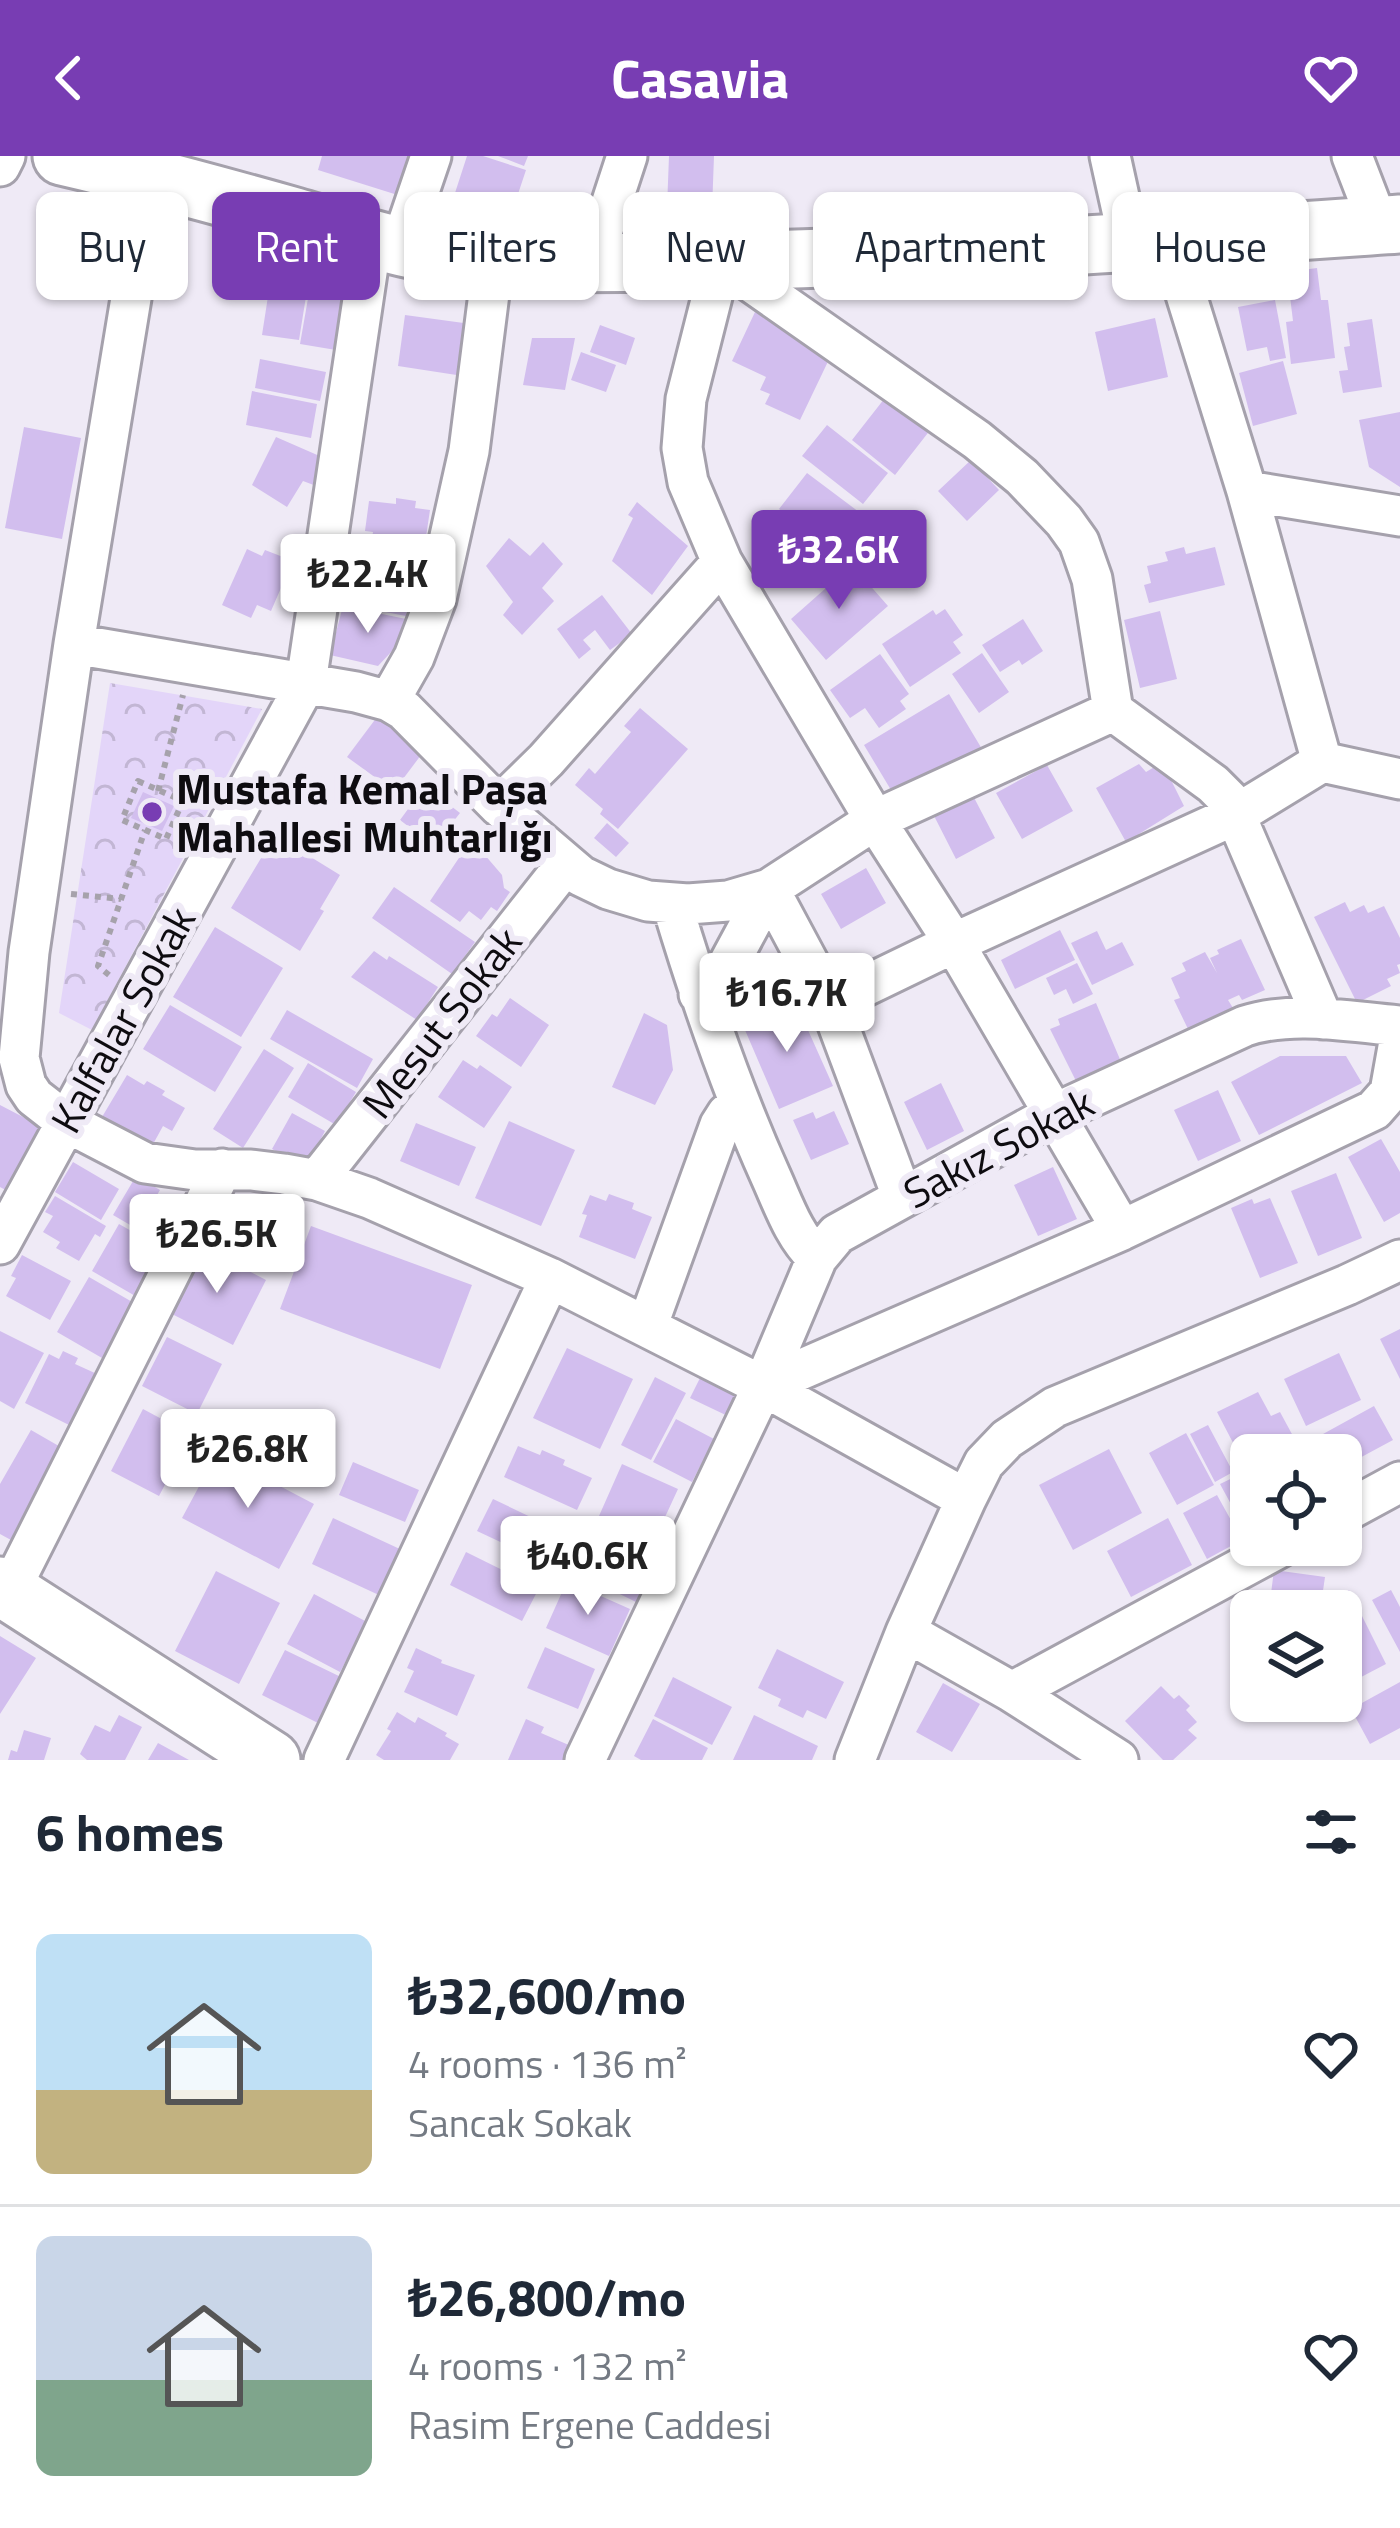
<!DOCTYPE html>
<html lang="en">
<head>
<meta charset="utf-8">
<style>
	:root { --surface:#fff; --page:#f2f2f3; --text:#1f2937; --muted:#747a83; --line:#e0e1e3; --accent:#783db3 }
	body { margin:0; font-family:"Titillium Web",sans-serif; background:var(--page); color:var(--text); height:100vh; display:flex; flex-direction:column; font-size:45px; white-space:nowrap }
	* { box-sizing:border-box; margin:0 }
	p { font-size:39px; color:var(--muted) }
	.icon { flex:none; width:66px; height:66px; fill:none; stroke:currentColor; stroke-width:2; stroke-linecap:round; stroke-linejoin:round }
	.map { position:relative; height:1604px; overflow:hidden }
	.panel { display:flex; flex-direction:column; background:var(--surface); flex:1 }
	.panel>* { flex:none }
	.banner { position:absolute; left:36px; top:36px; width:1329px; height:108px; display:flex; gap:24px }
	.buttons { position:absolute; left:1230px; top:1278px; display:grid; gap:24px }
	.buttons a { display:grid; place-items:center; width:132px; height:132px; border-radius:18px; background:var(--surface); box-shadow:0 3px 9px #0004; font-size:60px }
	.price { position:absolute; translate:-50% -102px; padding:0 27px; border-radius:12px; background:#fff; color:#222; font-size:39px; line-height:78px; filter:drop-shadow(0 3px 6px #0008) }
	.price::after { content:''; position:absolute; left:50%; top:72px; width:36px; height:27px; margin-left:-18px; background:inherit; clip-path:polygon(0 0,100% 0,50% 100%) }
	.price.active { background:var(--accent); color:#fff }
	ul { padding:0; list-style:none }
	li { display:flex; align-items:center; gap:36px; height:300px; padding:0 36px }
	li+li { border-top:3px solid var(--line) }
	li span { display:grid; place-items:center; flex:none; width:336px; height:240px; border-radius:18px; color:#555 }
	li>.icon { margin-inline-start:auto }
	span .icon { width:144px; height:144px; fill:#fffc; stroke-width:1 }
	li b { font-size:51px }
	h2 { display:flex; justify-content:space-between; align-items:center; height:144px; padding:0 36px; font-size:51px }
	.chip { padding:0 42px; border-radius:18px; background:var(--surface); box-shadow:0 3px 9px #0004; font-size:42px; line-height:108px }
	.chip.active { background:var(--accent); color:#fff }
	header { display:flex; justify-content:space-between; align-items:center; height:156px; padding:0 36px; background:var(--accent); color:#fff; font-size:54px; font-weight:700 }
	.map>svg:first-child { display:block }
	.park { fill:url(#park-crowns) }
	.building { fill:#d2beee }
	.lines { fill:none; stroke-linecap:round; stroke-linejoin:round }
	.street-casing { stroke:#a5a1ac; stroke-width:45 }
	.secondary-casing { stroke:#a5a1ac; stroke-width:63 }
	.path { stroke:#a6a2ab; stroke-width:6; stroke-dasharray:6 6; stroke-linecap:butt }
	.street { stroke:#fff; stroke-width:39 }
	.secondary { stroke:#fff; stroke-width:57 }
	.poi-dot { fill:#783db3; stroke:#efeaf6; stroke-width:4.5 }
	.labels { text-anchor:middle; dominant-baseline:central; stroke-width:12; stroke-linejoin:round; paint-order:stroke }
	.poi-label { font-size:42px; font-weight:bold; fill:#0e0c10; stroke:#efeaf6; text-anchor:start }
	.street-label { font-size:42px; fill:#0e0c10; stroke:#efeaf6 }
</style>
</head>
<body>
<header><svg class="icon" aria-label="back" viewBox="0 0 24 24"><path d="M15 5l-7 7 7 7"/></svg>Casavia<svg class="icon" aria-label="heart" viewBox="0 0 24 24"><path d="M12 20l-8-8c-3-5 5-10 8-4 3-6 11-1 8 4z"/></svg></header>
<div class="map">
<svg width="1400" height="1604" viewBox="0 0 1400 1604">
	<defs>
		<pattern id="park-crowns" width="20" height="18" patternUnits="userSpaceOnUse" patternTransform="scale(3)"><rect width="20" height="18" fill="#e3d5f9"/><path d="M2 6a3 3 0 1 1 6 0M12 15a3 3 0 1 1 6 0" fill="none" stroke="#c2b6d4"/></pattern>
	</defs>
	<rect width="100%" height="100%" fill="#efeaf6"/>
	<path class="park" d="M 110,527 L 262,553 L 92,874 L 59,857 Z"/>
	<path class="building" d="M 322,0 L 411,0 L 404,41 L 318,14 Z
		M 467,0 L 483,0 L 526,14 L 511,59 L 454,40 Z
		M 498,0 L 528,0 L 524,10 Z
		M 669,0 L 714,0 L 712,54 L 667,52 Z
		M 1317,112 L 1321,144 L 1328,144 L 1335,202 L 1291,208 L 1286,166 L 1293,165 L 1287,116 Z
		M 271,121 L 308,128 L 299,184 L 262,179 Z
		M 310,131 L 346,136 L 336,194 L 300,188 Z
		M 1275,144 L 1286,202 L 1270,205 L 1267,191 L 1247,195 L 1238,151 Z
		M 755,156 L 834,193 L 800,264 L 765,248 L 770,238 L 760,234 L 766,221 L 732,205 Z
		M 405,159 L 471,168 L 463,220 L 398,210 Z
		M 1155,162 L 1168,221 L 1108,235 L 1095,176 Z
		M 1372,163 L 1382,231 L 1343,237 L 1339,215 L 1348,214 L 1344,191 L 1350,190 L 1347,167 Z
		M 600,169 L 635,182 L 626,209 L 590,196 Z
		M 532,182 L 575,182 L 565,234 L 523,229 Z
		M 581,196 L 616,209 L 606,236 L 571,224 Z
		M 260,203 L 326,216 L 320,245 L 255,232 Z
		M 1283,205 L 1297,258 L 1253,270 L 1239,217 Z
		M 252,235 L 317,248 L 311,282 L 246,269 Z
		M 888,238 L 931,273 L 895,319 L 852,284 Z
		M 1400,256 L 1400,331 L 1369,311 L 1359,264 Z
		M 827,269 L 888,317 L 863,348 L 802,300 Z
		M 24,271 L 81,282 L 62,383 L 5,372 Z
		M 276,281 L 331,305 L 319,331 L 303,325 L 287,351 L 252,329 Z
		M 971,304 L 999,334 L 967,365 L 938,335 Z
		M 807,317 L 859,356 L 831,393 L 779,353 Z
		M 396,342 L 416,345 L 415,352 L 430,354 L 423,401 L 370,393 L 373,376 L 365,375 L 369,345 L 396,348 Z
		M 637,346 L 688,390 L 652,439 L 612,405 L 633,362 L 628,359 Z
		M 509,382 L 530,400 L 543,386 L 563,408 L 542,432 L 554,445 L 522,479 L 503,459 L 513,446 L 486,410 Z
		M 1184,391 L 1186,398 L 1215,391 L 1225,429 L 1149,447 L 1144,429 L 1151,427 L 1147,410 L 1168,405 L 1165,396 Z
		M 247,393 L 262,400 L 265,394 L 283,401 L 281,406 L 298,414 L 291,428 L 284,425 L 271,455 L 257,449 L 251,462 L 222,449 Z
		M 353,402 L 412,433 L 406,460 L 344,448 Z
		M 852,409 L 888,450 L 826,504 L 791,463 Z
		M 602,439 L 632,478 L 610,494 L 595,474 L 583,484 L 591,493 L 579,503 L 557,473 Z
		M 343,450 L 411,464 L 407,479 L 378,510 L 330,499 Z
		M 945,453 L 963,479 L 953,486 L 961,497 L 910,531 L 882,488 L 933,454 L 936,459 Z
		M 1160,455 L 1177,523 L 1140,532 L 1124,464 Z
		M 1023,463 L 1043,495 L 1022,509 L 1019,504 L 1000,516 L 982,489 Z
		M 982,497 L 1009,536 L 979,557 L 952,518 Z
		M 880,498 L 909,538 L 900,545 L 906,553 L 879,572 L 865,552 L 850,562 L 830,534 Z
		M 949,538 L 982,593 L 897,644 L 864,589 Z
		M 640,552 L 688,593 L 618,673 L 600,658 L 603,653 L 575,629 L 589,612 L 595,618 L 631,576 L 624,570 Z
		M 377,561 L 424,595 L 394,635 L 347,601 Z
		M 1139,608 L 1146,616 L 1156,610 L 1169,620 L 1184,650 L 1126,686 L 1096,632 Z
		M 1047,609 L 1073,655 L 1022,683 L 996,637 Z
		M 425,630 L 460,657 L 434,690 L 400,664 Z
		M 968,630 L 995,682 L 956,703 L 929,650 Z
		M 143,636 L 174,650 L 162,675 L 131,662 Z
		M 607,667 L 629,687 L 616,701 L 594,682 Z
		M 275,679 L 340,719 L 320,753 L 324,755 L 300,795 L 231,752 Z
		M 469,687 L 484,698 L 502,719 L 504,732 L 510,736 L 497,755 L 491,751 L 481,764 L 469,755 L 460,766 L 430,745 Z
		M 866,712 L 886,747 L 841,773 L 821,738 Z
		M 394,731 L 475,786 L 452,818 L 372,762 Z
		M 1345,746 L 1350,756 L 1364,749 L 1368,757 L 1384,750 L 1400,782 L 1400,808 L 1397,809 L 1400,817 L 1387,823 L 1391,830 L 1357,847 L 1314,761 Z
		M 215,771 L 283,812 L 241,881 L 173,841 Z
		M 1060,774 L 1075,804 L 1015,833 L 1001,804 Z
		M 1097,775 L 1106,794 L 1122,786 L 1134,809 L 1092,829 L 1071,787 Z
		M 1241,783 L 1265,834 L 1242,844 L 1239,839 L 1228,844 L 1233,852 L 1188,873 L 1174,844 L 1180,842 L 1171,822 L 1186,815 L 1182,807 L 1205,796 L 1217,817 L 1210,802 L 1219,798 L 1217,794 Z
		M 374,795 L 387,804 L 389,800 L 438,831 L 417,864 L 351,821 Z
		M 1077,807 L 1093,838 L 1073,848 L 1066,833 L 1054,839 L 1046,822 Z
		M 510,842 L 549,869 L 521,911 L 476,880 L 492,858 L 497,861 Z
		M 795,845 L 833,930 L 779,953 L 742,867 Z
		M 1096,847 L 1122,908 L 1077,927 L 1050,873 L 1060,869 L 1058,863 Z
		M 170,849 L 242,891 L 215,936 L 143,893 Z
		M 287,854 L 373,903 L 357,932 L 270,883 Z
		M 644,857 L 667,869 L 673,914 L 655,949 L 612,931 Z
		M 264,893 L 294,912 L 243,992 L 213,973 Z
		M 1280,900 L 1346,900 L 1362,927 L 1259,979 L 1231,926 Z
		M 463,904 L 477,913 L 480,909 L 512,931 L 484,972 L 438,941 Z
		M 308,907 L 356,936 L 336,969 L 288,941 Z
		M 127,919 L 144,929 L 147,925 L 165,935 L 162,939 L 185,952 L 172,975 L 163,970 L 152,990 L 102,961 Z
		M 941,927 L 964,975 L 927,994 L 904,946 Z
		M 1218,934 L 1241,985 L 1198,1005 L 1174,954 Z
		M 0,949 L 46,973 L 13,1038 L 0,1031 Z
		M 834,955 L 849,988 L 811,1004 L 793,964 L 813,956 L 816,963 Z
		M 292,957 L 325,975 L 306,1011 L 272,993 Z
		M 509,965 L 575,994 L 541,1070 L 475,1042 Z
		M 416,967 L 476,991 L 459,1030 L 400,1005 Z
		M 1381,983 L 1400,1016 L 1400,1057 L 1384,1066 L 1348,1001 Z
		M 73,1006 L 119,1033 L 101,1064 L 55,1036 Z
		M 1053,1011 L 1077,1063 L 1038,1080 L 1014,1029 Z
		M 1336,1017 L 1362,1082 L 1318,1100 L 1291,1035 Z
		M 136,1020 L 160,1034 L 137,1073 L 113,1059 Z
		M 609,1038 L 634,1047 L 632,1053 L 652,1061 L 635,1103 L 579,1081 L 587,1059 L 582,1058 L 590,1039 L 606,1045 Z
		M 55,1040 L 106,1070 L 100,1081 L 95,1078 L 79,1105 L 56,1092 L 60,1086 L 43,1076 L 53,1060 L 45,1056 Z
		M 243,1041 L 288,1065 L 265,1109 L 220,1086 Z
		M 1270,1042 L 1298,1107 L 1260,1122 L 1231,1052 L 1252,1043 L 1254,1048 Z
		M 119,1068 L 163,1093 L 137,1141 L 92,1115 Z
		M 311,1070 L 472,1129 L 440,1213 L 280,1153 Z
		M 202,1091 L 266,1124 L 233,1189 L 168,1156 Z
		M 22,1099 L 71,1125 L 50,1164 L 6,1140 L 16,1122 L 11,1120 Z
		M 89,1121 L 134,1147 L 102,1202 L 57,1176 Z
		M 1400,1173 L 1400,1223 L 1380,1183 Z
		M 0,1175 L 44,1197 L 14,1253 L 0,1245 Z
		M 167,1181 L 222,1208 L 197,1258 L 142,1230 Z
		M 567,1192 L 633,1223 L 600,1293 L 533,1262 Z
		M 63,1195 L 78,1202 L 75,1208 L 97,1218 L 71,1270 L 25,1247 L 49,1198 L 59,1203 Z
		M 1339,1197 L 1361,1244 L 1306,1270 L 1284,1223 Z
		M 655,1221 L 686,1237 L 651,1304 L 621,1289 Z
		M 700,1222 L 743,1244 L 734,1263 L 690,1242 Z
		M 1258,1236 L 1271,1260 L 1280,1256 L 1293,1280 L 1256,1299 L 1251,1299 L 1243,1306 L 1217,1256 Z
		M 1374,1250 L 1393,1284 L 1341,1312 L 1341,1299 L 1335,1299 L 1323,1278 Z
		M 143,1253 L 171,1268 L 174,1263 L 194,1273 L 159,1340 L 111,1315 Z
		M 676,1263 L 714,1283 L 692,1326 L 653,1306 Z
		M 1208,1269 L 1233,1316 L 1215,1326 L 1190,1278 Z
		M 31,1274 L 64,1293 L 11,1384 L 0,1378 L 0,1328 Z
		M 1186,1277 L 1214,1329 L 1177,1349 L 1149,1297 Z
		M 1319,1278 L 1326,1293 L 1319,1297 L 1320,1299 L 1280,1299 Z
		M 518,1290 L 540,1299 L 542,1294 L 565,1304 L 563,1309 L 592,1322 L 577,1354 L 504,1321 Z
		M 1109,1293 L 1142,1357 L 1073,1394 L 1039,1329 Z
		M 217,1297 L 314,1348 L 279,1413 L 182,1362 Z
		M 353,1306 L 419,1334 L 405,1366 L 339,1339 Z
		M 622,1308 L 678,1333 L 654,1385 L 599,1360 Z
		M 1251,1313 L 1251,1354 L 1238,1361 L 1220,1328 Z
		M 1217,1339 L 1242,1384 L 1207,1403 L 1183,1357 Z
		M 493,1343 L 560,1375 L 545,1407 L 477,1375 Z
		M 333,1362 L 402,1394 L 381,1440 L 312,1408 Z
		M 1168,1362 L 1192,1409 L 1131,1441 L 1107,1395 Z
		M 586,1373 L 655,1406 L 636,1446 L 567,1412 Z
		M 466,1396 L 539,1432 L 522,1465 L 450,1429 Z
		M 1274,1414 L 1325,1421 L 1320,1455 L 1269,1453 Z
		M 216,1415 L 280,1447 L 239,1528 L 175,1495 Z
		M 567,1425 L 630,1453 L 609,1500 L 546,1472 Z
		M 1349,1434 L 1386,1508 L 1344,1530 L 1341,1526 L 1341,1487 L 1346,1483 L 1341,1474 L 1341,1455 L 1331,1455 L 1332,1444 Z
		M 1391,1434 L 1400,1451 L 1400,1496 L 1372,1444 Z
		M 314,1438 L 367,1466 L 340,1516 L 287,1488 Z
		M 0,1480 L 36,1502 L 0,1558 Z
		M 545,1491 L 595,1513 L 578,1553 L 527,1532 Z
		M 416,1492 L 442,1504 L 441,1507 L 475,1519 L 457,1560 L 404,1536 L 414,1515 L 407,1512 Z
		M 777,1493 L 844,1526 L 826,1563 L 807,1554 L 803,1562 L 778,1550 L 781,1543 L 758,1532 Z
		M 285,1494 L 343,1522 L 320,1568 L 262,1539 Z
		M 673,1521 L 732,1551 L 712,1589 L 654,1560 Z
		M 1400,1526 L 1400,1572 L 1370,1588 L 1351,1553 Z
		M 943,1527 L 980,1548 L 952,1596 L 916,1576 Z
		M 1161,1530 L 1174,1543 L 1179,1539 L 1190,1550 L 1186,1554 L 1197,1566 L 1188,1574 L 1197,1582 L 1173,1604 L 1163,1604 L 1125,1565 Z
		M 397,1556 L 415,1567 L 418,1561 L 447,1577 L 445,1580 L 459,1588 L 450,1604 L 384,1604 L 376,1599 L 391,1575 L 387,1573 Z
		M 119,1559 L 142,1571 L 125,1604 L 87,1604 L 80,1598 L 95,1569 L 110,1576 Z
		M 754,1559 L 818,1590 L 812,1604 L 733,1604 Z
		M 526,1563 L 544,1571 L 541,1577 L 571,1590 L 565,1604 L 508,1604 Z
		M 653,1563 L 708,1592 L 702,1604 L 641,1604 L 634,1600 Z
		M 24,1574 L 51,1582 L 44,1604 L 8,1604 L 11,1594 L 17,1596 Z
		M 158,1587 L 189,1604 L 148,1604 Z"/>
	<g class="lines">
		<defs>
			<path id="street" d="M 1110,0 L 1129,86
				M 1352,0 L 1379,70
				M 0,10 L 5,0
				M 151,21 L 74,488 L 29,796 L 19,902 L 26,929 L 34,941 L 66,966 L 145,1007 L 195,1014 L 251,1014 L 284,1018 L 317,1024 L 369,1042 L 550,1122 L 763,1230 L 966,1343
				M 1169,84 L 1247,335 L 1322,606
				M 400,91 L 431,0
				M 592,107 L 627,0
				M 1247,335 L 1400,360
				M 74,488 L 356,536 L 389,545 L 404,554 L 499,650 L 581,720 L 608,733 L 648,745 L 688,748 L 728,745 L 769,733 L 875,664 L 1113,555 L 1213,628 L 1229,644 L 1323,863
				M 389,545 L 414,501 L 436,443 L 469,295 L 493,106
				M 1113,555 L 1092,423 L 1079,386 L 1064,365 L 1022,321 L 977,284 L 721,105 L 686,243 L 682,292 L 688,326 L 722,406 L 875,664 L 954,787 L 1122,1074
				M 1322,606 L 1400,623
				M 499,650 L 546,604 L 722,406
				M 769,733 L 830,847 L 902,1040
				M 672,748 C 700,841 731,932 771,1021 C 784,1050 794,1080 817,1102
				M 699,838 L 728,809 L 769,733
				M 830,847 L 954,787 L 1237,658 L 1322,606
				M 317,1024 L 566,708
				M 0,1088 L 306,527 L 372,83
				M 647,1171 L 720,969 L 727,958 L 739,948
				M 763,1230 L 1122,1074 L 1374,954 L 1390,936 L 1400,880
				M 1341,1358 L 1400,1326
				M 9,1436 L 222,1013
				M 906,1476 L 1012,1536 L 1118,1604
				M 1012,1536 L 1284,1389
				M 324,1604 L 550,1122
				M 585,1604 L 763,1230 L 817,1102 L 837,1078 L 1056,957 L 1245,870 C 1294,854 1350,866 1400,870
				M 855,1604 L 906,1476 L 966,1343 L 984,1307 L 1007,1283 L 1055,1251 L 1347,1129 L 1400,1104"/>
			<path id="secondary" d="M 62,0 C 140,18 217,39 295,61 C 360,80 425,101 493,106 C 795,111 1098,89 1400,68
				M 0,1430 L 271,1604"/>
		</defs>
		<use href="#street" class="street-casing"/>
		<use href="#secondary" class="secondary-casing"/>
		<path class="path" d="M 138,625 L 183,645 L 166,683 L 122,664 Z
			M 158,635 L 183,539
			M 71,738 L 121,743
			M 109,819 L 98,810 L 145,674"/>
		<use href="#street" class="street"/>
		<use href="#secondary" class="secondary"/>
	</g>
	<circle class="poi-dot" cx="152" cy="656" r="12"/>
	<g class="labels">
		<g class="poi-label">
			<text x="176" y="632">Mustafa Kemal Paşa<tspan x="176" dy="48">Mahallesi Muhtarlığı</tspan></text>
		</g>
		<g class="street-label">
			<text transform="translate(122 863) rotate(-61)">Kalfalar Sokak</text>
			<text transform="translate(441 866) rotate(-52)">Mesut Sokak</text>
			<text transform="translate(998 991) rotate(-28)">Sakız Sokak</text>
		</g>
	</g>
</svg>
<div class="buttons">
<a><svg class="icon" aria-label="locate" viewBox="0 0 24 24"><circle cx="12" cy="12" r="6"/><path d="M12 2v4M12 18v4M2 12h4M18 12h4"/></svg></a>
<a><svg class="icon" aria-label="layers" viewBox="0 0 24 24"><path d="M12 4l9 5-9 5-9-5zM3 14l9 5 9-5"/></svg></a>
</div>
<b class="price active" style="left:839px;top:456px">₺32.6K</b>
<b class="price" style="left:368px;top:480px">₺22.4K</b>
<b class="price" style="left:787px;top:899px">₺16.7K</b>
<b class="price" style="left:217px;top:1140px">₺26.5K</b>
<b class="price" style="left:248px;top:1355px">₺26.8K</b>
<b class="price" style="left:588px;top:1462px">₺40.6K</b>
<div class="banner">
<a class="chip">Buy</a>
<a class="chip active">Rent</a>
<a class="chip">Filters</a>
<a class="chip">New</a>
<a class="chip">Apartment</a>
<a class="chip">House</a>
</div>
</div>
<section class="panel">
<h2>6 homes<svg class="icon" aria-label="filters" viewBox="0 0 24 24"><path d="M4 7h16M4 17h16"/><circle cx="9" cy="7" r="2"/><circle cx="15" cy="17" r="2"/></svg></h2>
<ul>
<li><span style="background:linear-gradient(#bfe0f5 65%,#c2b280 0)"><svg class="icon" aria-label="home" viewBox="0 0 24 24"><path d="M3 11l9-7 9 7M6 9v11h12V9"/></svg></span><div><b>₺32,600/mo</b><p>4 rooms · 136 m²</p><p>Sancak Sokak</p></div><svg class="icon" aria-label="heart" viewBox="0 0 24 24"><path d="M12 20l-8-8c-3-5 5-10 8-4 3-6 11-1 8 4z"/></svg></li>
<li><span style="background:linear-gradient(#c9d6e8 60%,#7fa58c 0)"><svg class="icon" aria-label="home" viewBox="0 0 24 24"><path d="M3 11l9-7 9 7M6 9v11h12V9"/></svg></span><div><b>₺26,800/mo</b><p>4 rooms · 132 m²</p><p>Rasim Ergene Caddesi</p></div><svg class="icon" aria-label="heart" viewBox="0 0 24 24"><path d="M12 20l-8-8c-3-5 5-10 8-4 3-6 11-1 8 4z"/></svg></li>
</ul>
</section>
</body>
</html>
